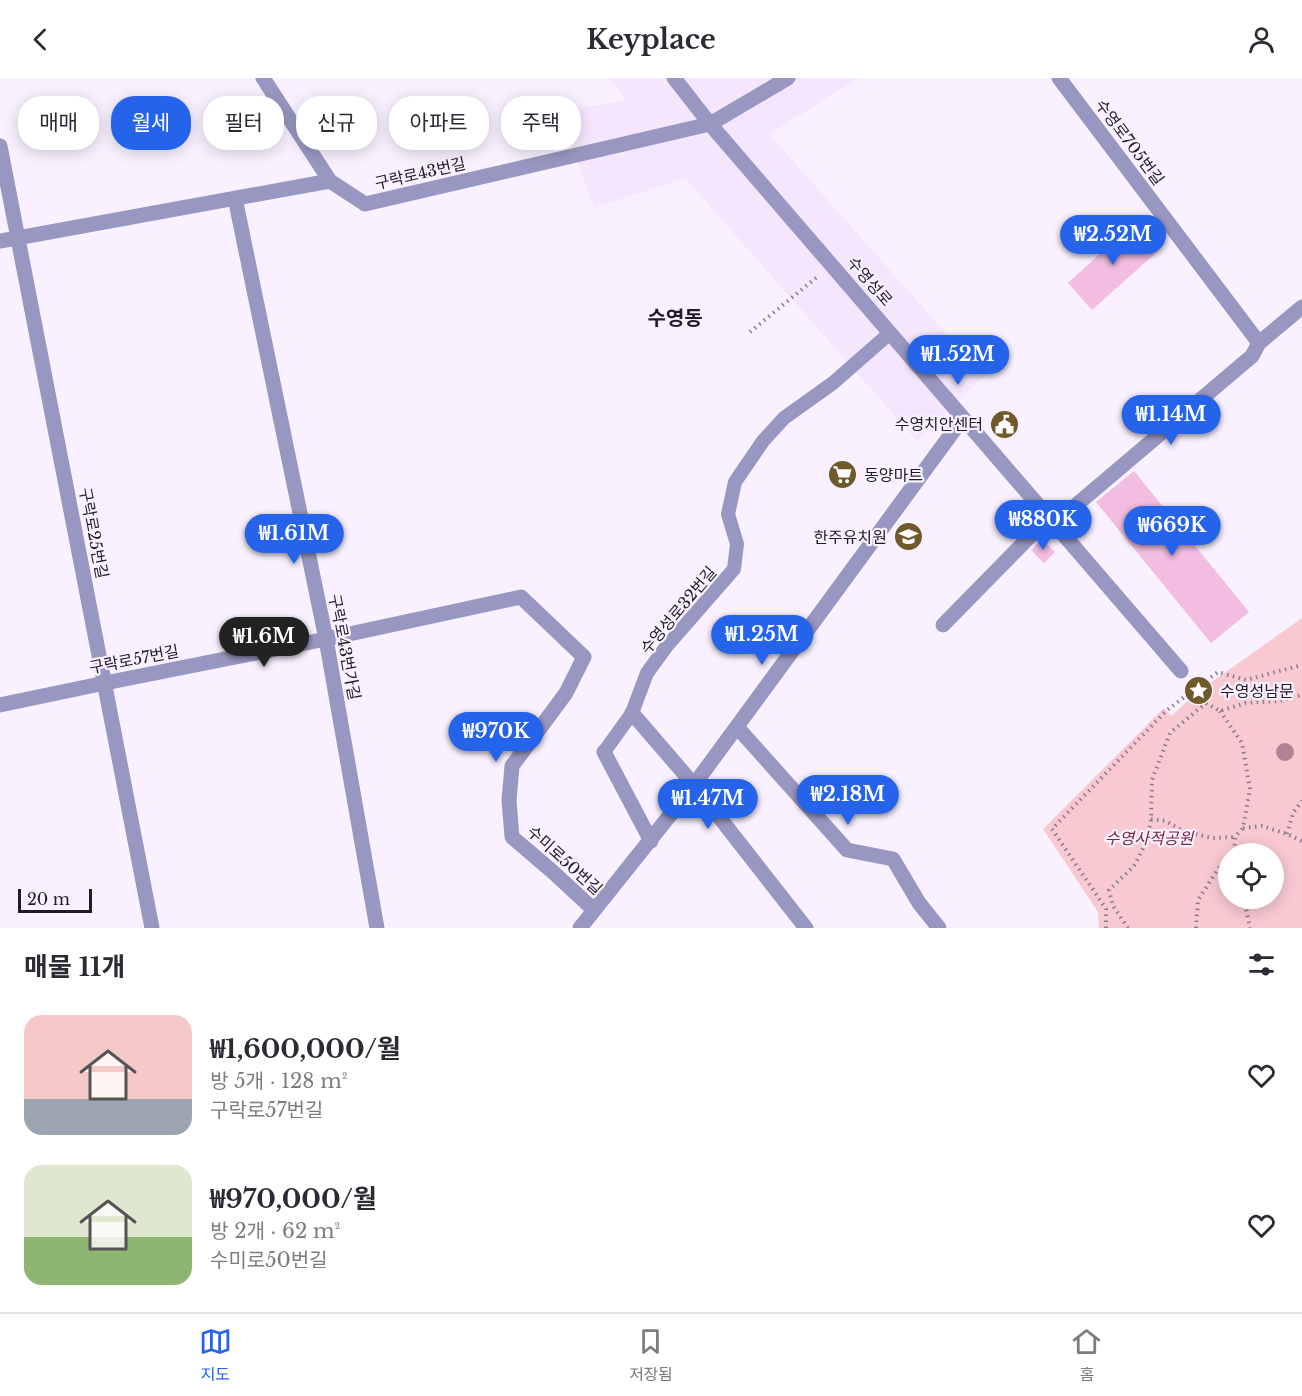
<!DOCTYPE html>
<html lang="ko">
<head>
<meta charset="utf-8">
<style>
	:root { --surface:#fff; --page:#f2f2f3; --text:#2b2b33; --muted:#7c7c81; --line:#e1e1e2; --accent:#2563eb }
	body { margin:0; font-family:"Libre Baskerville","Noto Sans KR",serif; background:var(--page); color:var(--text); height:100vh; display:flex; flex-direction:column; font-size:22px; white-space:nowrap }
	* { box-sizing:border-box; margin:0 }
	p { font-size:20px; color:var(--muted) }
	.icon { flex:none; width:33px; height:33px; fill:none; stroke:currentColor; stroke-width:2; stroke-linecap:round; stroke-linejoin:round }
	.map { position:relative; height:850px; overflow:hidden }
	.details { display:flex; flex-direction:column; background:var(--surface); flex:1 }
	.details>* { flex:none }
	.hud { position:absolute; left:18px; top:18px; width:600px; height:54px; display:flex; gap:12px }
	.fabs { position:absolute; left:1218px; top:765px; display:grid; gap:12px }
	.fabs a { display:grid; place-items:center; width:66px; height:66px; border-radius:50%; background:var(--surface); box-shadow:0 3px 15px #0003; font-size:30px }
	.scale { position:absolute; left:18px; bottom:15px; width:74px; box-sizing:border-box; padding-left:6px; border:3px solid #221b27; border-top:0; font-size:16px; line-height:21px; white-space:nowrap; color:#221b27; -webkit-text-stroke:4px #f9f1ff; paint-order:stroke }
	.price { position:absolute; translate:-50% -51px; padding:0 14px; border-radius:21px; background:var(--accent); color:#fff; font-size:20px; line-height:39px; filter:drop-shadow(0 2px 3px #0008) }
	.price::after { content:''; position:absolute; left:50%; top:36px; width:18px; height:14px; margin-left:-9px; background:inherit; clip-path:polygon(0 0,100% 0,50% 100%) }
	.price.selected { background:#222; color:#fff }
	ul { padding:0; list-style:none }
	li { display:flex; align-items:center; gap:18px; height:150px; padding:0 24px }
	li span { display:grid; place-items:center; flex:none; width:168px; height:120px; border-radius:18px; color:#555 }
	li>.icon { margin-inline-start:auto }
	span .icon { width:72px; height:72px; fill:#fffc; stroke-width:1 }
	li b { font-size:26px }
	h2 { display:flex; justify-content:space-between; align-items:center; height:72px; padding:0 24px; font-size:26px }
	.pill { padding:0 21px; border-radius:24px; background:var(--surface); box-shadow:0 3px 15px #0003; font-size:21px; line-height:54px }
	.pill.selected { background:var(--accent); color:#fff }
	header { display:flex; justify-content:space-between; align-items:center; height:78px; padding:0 24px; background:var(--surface); font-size:27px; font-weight:800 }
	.menu { display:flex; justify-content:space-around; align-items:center; height:84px; border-top:2px solid var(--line); background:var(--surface); font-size:16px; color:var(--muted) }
	.menu a { display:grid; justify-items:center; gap:3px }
	.menu .selected { color:var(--accent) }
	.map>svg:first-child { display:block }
	.built { fill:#f5e6fe }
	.green { fill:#f9c9d2; fill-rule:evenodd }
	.building { fill:#f3bde1 }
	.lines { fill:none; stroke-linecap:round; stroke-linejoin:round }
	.path { stroke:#857e8b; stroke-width:4; stroke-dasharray:1.5 4.5; stroke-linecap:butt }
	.service { stroke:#9897c1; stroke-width:14 }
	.minor { stroke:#9897c1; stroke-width:15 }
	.tree { fill:#af8295 }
	.labels { text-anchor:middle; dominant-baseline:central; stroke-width:4.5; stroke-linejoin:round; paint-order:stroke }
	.street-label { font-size:16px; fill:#221b27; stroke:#f9f1ff }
	.poi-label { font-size:16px; fill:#221b27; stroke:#f9f1ff; text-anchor:end }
	.park-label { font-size:16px; font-style:italic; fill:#73283e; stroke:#f9f1ff }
	.quarter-label { font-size:20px; font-weight:bold; fill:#221b27; stroke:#f9f1ff }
</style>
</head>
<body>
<header><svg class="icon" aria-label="back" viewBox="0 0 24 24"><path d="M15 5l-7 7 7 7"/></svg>Keyplace<svg class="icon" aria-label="person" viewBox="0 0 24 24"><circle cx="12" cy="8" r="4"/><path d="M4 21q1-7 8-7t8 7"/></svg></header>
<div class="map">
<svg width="1302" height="850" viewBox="0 0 1302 850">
	<rect width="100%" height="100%" fill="#f9f1ff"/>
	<path class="built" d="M 609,0 L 859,0 L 769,56 L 984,298 L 917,363 L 685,100 L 594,130 L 560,34 L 626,22 Z"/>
	<path class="green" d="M 1302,540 L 1302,850 L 1099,850 L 1098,834 L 1043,751 L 1164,630 L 1171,638 L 1199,613 ZM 1228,776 L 1274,776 L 1274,820 L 1228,820 Z"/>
	<path class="building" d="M 1134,145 L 1159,172 L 1092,232 L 1068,205 Z
		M 1134,393 L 1249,534 L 1211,565 L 1096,424 Z
		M 1042,461 L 1055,474 L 1044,485 L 1031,472 Z"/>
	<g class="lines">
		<path class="path" d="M 750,254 L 817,199
			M 1206,625 L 1220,633 L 1246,625 L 1279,623 L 1302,617
			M 1220,633 L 1242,665 L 1250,711 L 1243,750 L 1235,759 L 1234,776
			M 1151,741 L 1166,743 L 1183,753 L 1212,760 L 1235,759
			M 1243,750 L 1262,748 L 1287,756 L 1302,763
			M 1287,756 L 1293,735 L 1302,723
			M 1244,820 L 1250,850
			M 1106,850 L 1106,831 L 1052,751 L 1166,633 L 1196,610 L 1218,594 L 1246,602 L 1302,587
			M 1128,850 L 1113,828 L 1109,812 L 1134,788 L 1148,761 L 1151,741 L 1152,702 L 1170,655 L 1206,625 L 1199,613 L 1195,608
			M 1196,850 L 1198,822 L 1218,791 L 1228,782"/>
		<path class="service" d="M 604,674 L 632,635 L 647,595 L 666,569 L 734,491 L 737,466 L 728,436 L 735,404 L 763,363 L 784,340 L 833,305 L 890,255"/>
		<path class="minor" d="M 263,0 L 330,103 L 365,126 L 710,46 L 788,0
			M 674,0 L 710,46 L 1181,593
			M 1059,0 L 1259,265
			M 0,68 L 152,850
			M 235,120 L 326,561 L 377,850
			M 0,163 L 330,103
			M 1055,445 L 1252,278 L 1259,265 L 1302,229
			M 943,547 L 1049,439
			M 0,627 L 105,605 L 326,561 L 521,519 L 584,579 L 566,615 L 512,688 L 509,722 L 512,759 L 553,794 L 594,832
			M 632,635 L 694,707 L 806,850
			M 737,649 L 847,772 L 893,781 L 919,825 L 939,850
			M 604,674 L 651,763
			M 580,850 L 694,707 L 963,340"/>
	</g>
	<circle class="tree" cx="1285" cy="674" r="9"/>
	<defs>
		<symbol id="civic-disc" viewBox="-11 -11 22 22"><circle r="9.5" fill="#705a2a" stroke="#f9f1ff"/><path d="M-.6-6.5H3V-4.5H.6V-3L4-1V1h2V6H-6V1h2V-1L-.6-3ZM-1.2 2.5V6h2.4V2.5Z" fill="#fff"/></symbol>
		<symbol id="supermarket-disc" viewBox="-11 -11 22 22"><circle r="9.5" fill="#705a2a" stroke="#f9f1ff"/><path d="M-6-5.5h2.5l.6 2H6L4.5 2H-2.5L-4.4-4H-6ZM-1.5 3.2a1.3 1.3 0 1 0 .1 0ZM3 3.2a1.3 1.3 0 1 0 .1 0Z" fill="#fff"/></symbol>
		<symbol id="school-disc" viewBox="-11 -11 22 22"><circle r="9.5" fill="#705a2a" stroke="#f9f1ff"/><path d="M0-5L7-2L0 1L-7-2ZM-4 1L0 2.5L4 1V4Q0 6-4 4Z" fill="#fff"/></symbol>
		<symbol id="sight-disc" viewBox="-11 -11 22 22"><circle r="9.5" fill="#705a2a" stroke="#f9f1ff"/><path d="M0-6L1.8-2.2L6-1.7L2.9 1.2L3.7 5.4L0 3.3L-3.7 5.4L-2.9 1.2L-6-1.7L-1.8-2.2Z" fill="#fff"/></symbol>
	</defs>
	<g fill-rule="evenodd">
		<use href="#civic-disc" x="988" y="330" width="33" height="33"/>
		<use href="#supermarket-disc" x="826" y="380" width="33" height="33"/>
		<use href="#school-disc" x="892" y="442" width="33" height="33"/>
		<use href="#sight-disc" x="1182" y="596" width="33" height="33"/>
	</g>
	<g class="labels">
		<g class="street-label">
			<text transform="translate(1130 64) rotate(53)">수영로705번길</text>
			<text transform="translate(420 95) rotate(-13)">구락로43번길</text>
			<text transform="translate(870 203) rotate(49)">수영성로</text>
			<text transform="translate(94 455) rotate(79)">구락로25번길</text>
			<text transform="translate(678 532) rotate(-50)">수영성로32번길</text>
			<text transform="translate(345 569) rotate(79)">구락로43번가길</text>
			<text transform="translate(134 581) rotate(-11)">구락로57번길</text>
			<text transform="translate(565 782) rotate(42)">수미로50번길</text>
		</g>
		<g class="poi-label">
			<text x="983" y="346">수영치안센터</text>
			<text x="864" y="397" text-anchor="start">동양마트</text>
			<text x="887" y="459">한주유치원</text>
			<text x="1220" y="613" text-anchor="start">수영성남문</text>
		</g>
		<g class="park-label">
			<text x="1149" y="760">수영사적공원</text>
		</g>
		<g class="quarter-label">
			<text x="675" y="240">수영동</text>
		</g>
	</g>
</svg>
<div class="fabs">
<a><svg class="icon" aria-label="locate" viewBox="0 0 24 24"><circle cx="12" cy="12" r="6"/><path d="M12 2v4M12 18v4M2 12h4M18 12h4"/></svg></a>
</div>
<div class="scale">20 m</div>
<b class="price" style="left:1113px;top:188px">₩2.52M</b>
<b class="price" style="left:958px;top:308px">₩1.52M</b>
<b class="price" style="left:1171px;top:368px">₩1.14M</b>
<b class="price" style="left:1043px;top:473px">₩880K</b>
<b class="price" style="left:1172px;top:479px">₩669K</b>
<b class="price" style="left:294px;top:487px">₩1.61M</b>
<b class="price" style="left:762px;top:588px">₩1.25M</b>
<b class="price selected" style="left:264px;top:590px">₩1.6M</b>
<b class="price" style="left:496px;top:685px">₩970K</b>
<b class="price" style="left:848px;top:748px">₩2.18M</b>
<b class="price" style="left:708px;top:752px">₩1.47M</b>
<div class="hud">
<a class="pill">매매</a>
<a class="pill selected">월세</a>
<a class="pill">필터</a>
<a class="pill">신규</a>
<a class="pill">아파트</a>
<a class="pill">주택</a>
</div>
</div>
<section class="details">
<h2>매물 11개<svg class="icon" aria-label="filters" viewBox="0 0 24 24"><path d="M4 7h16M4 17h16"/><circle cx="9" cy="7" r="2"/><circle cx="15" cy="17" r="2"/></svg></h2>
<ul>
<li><span style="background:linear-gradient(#f6c9c9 70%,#9aa5b1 0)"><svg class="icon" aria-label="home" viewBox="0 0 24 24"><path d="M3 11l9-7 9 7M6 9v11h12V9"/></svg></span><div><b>₩1,600,000/월</b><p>방 5개 · 128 m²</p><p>구락로57번길</p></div><svg class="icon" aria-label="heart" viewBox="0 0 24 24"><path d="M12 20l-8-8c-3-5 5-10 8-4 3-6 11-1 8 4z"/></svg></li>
<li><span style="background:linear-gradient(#dfe7d0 60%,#8fb573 0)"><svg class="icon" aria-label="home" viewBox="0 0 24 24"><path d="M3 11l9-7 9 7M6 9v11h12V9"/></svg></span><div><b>₩970,000/월</b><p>방 2개 · 62 m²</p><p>수미로50번길</p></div><svg class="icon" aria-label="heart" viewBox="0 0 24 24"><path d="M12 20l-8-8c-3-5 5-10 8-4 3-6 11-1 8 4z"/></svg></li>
</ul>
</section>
<nav class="menu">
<a class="selected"><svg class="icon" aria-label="map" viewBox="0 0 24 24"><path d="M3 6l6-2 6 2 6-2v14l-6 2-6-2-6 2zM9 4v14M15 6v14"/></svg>지도</a>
<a><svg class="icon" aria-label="saved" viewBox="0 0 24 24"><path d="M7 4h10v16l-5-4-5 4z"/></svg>저장됨</a>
<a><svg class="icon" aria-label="home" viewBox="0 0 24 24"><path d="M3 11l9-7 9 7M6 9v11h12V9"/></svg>홈</a>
</nav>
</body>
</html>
